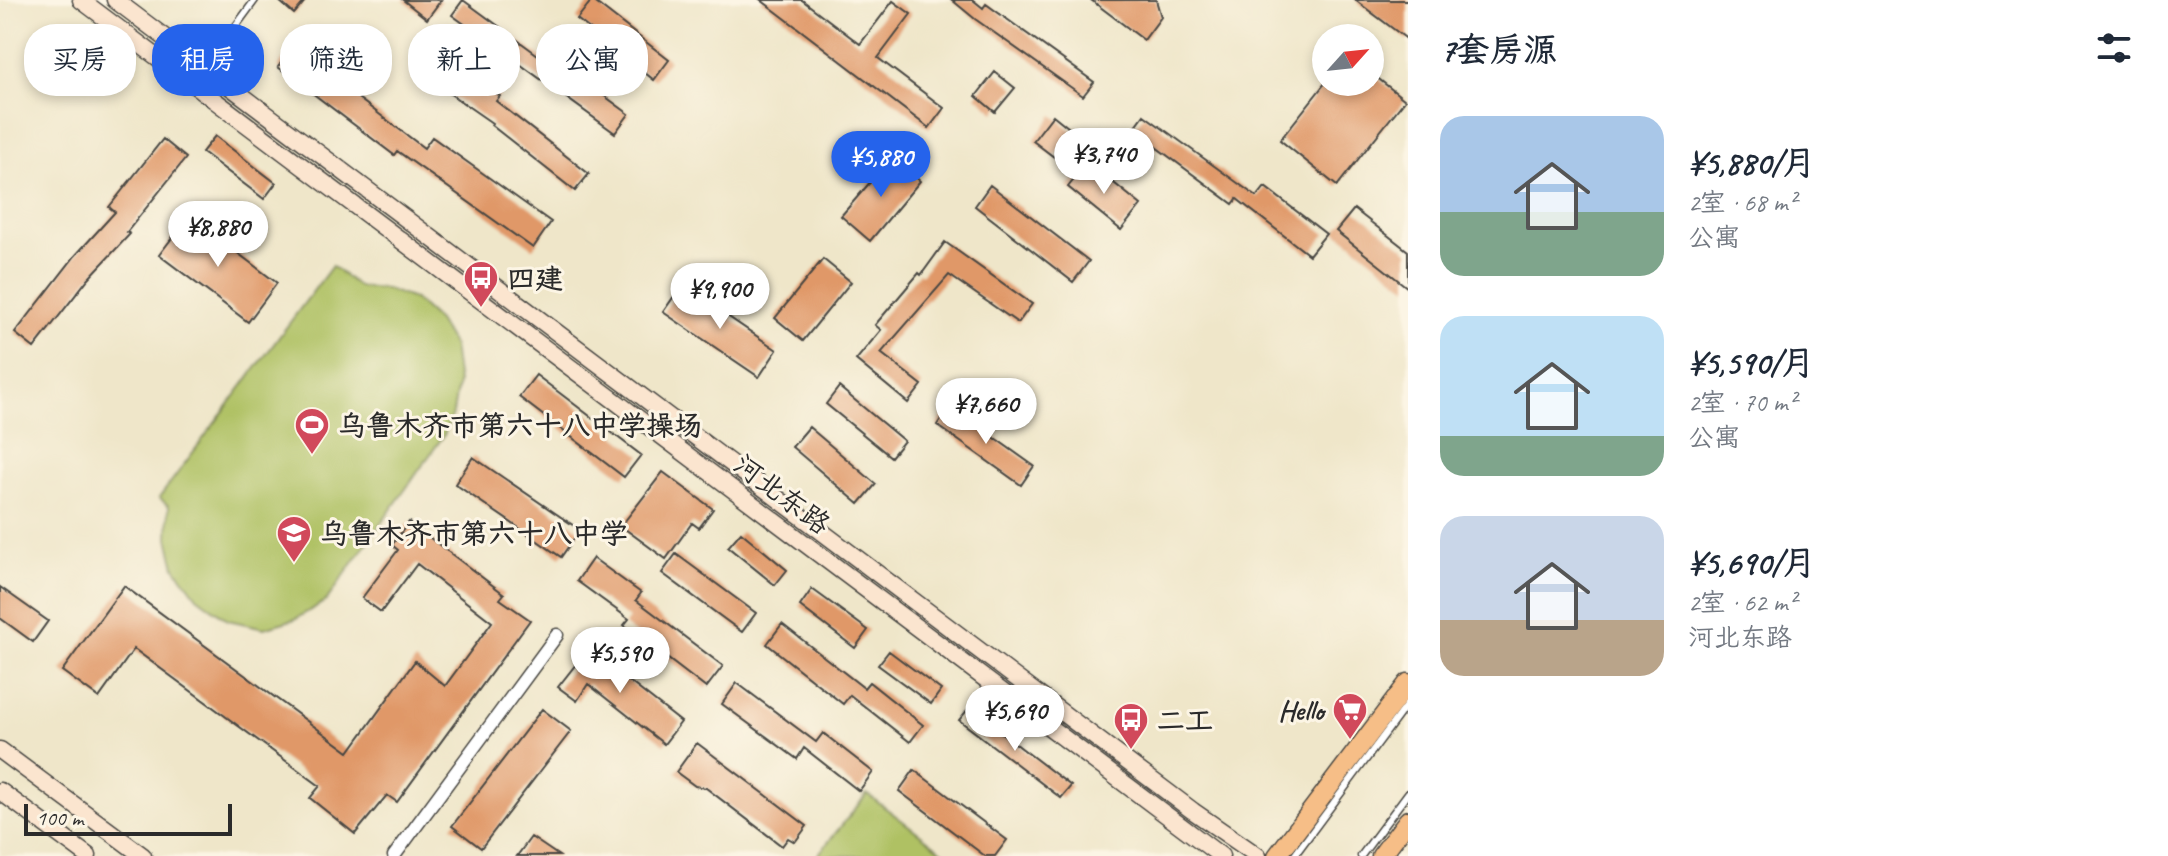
<!DOCTYPE html>
<html lang="zh">
<head>
<meta charset="utf-8">
<style>
	:root { --surface:#fff; --page:#f6f6f7; --text:#1f2937; --muted:#747a83; --accent:#2563eb }
	body { margin:0; font-family:Caveat,"LXGW WenKai TC",sans-serif; background:var(--page); color:var(--text); height:100vh; display:flex; flex-direction:column; font-size:30px; white-space:nowrap }
	* { box-sizing:border-box; margin:0 }
	p { font-size:26px; color:var(--muted) }
	.icon { flex:none; width:44px; height:44px; fill:none; stroke:currentColor; stroke-width:2; stroke-linecap:round; stroke-linejoin:round }
	.map { position:relative; flex:1; overflow:hidden }
	.details { display:flex; flex-direction:column; background:var(--surface); width:760px }
	.details>* { flex:none }
	.hud { position:absolute; left:24px; top:24px; width:760px; height:72px; display:flex; gap:16px }
	.needle { width:52px; rotate:63deg }
	.controls { position:absolute; left:1312px; top:24px; display:grid; gap:16px }
	.controls a { display:grid; place-items:center; width:72px; height:72px; border-radius:50%; background:var(--surface); box-shadow:0 4px 12px #0003; font-size:40px }
	.scale { position:absolute; left:24px; bottom:20px; width:208px; box-sizing:border-box; padding-left:8px; border:4px solid #2b2b2b; border-top:0; font-size:22px; line-height:28px; white-space:nowrap; color:#2b2b2b; -webkit-text-stroke:6px #fcf5e5; paint-order:stroke }
	.price { position:absolute; translate:-50% -68px; padding:0 18px; border-radius:28px; background:#fff; color:#222; font-size:26px; line-height:52px; filter:drop-shadow(0 2px 4px #0008) }
	.price::after { content:''; position:absolute; left:50%; top:48px; width:24px; height:18px; margin-left:-12px; background:inherit; clip-path:polygon(0 0,100% 0,50% 100%) }
	.price.selected { background:var(--accent); color:#fff }
	ul { padding:0; list-style:none }
	li { display:flex; align-items:center; gap:24px; height:200px; padding:0 32px }
	li span { display:grid; place-items:center; flex:none; width:224px; height:160px; border-radius:24px; color:#555 }
	li>.icon { margin-inline-start:auto }
	span .icon { width:96px; height:96px; fill:#fffc; stroke-width:1 }
	li b { font-size:34px }
	h2 { display:flex; justify-content:space-between; align-items:center; height:96px; padding:0 32px; font-size:34px }
	.chip { padding:0 28px; border-radius:32px; background:var(--surface); box-shadow:0 4px 12px #0003; font-size:28px; line-height:72px }
	.chip.selected { background:var(--accent); color:#fff }
	main { display:flex; flex:1; min-height:0 }
	.map>svg:first-child { display:block }
	.green { fill:#afc164; stroke:#6d7648; stroke-width:2 }
	.building { fill:#e09867 }
	.lines { fill:none; stroke-linecap:round; stroke-linejoin:round }
	.service-casing { stroke:#484743; stroke-width:9 }
	.minor-casing { stroke:#484743; stroke-width:15 }
	.secondary-casing { stroke:#484743; stroke-width:19 }
	.primary-casing { stroke:#484743; stroke-width:21 }
	.service { stroke:#fff; stroke-width:6 }
	.minor { stroke:#fff; stroke-width:12 }
	.secondary { stroke:#fbe5cf; stroke-width:16 }
	.primary { stroke:#f6be87; stroke-width:18 }
	.labels { text-anchor:middle; dominant-baseline:central; stroke-width:6; stroke-linejoin:round; paint-order:stroke }
	.poi-label { font-size:28px; font-weight:bold; fill:#2b2b2b; stroke:#fcf5e5; text-anchor:start }
	.street-label { font-size:28px; fill:#2b2b2b; stroke:#fcf5e5 }
</style>
</head>
<body>
<main>
<div class="map">
<svg width="1408" height="856" viewBox="0 0 1408 856">
	<rect width="100%" height="100%" fill="#fcf5e5"/>
	<filter id="ink" filterUnits="userSpaceOnUse"><feTurbulence type="fractalNoise" baseFrequency=".0125" numOctaves="2"/><feDisplacementMap in="SourceGraphic" scale="16" xChannelSelector="R" yChannelSelector="G"/><feConvolveMatrix kernelMatrix="1 2 1 2 8 2 1 2 1" color-interpolation-filters="sRGB"/></filter>
	<filter id="wash" filterUnits="userSpaceOnUse"><feTurbulence type="fractalNoise" baseFrequency=".006" numOctaves="4" result="noise"/><feDisplacementMap in="SourceGraphic" scale="32" xChannelSelector="R" yChannelSelector="G"/><feGaussianBlur stdDeviation="1.8" result="paint"/><feColorMatrix in="noise" values="0 0 0 0 0 0 0 0 0 0 0 0 0 0 0 0 0 1.4 0 .05"/><feComposite in="paint" operator="in"/></filter>
	<g filter="url(#wash)">
		<rect width="100%" height="100%" fill="#efe6c9"/>
		<path class="green" d="M 332,266 L 359,287 L 386,289 L 414,299 L 438,321 L 453,346 L 458,383 L 453,413 L 444,435 L 326,601 L 295,619 L 264,628 L 228,620 L 197,597 L 175,567 L 168,538 L 169,506 L 159,498 Z
			M 867,794 L 949,856 L 817,856 Z"/>
		<g id="blocks">
			<path class="building" d="M 278,0 L 306,0 L 294,14 Z
				M 403,0 L 441,0 L 427,19 Z
				M 463,0 L 542,58 L 546,53 L 629,114 L 615,133 L 452,15 Z
				M 592,0 L 669,60 L 654,80 L 577,19 Z
				M 761,0 L 802,0 L 860,44 L 893,1 L 911,14 L 878,58 L 944,108 L 929,128 Z
				M 952,0 L 973,0 L 983,8 L 986,4 L 1094,82 L 1083,96 L 975,19 Z
				M 1091,0 L 1156,0 L 1161,17 L 1144,40 Z
				M 1355,0 L 1408,0 L 1408,40 Z
				M 245,37 L 261,50 L 248,65 L 233,52 Z
				M 428,45 L 500,96 L 496,101 L 589,174 L 575,191 L 491,125 L 492,123 L 413,68 Z
				M 292,48 L 424,148 L 432,137 L 551,222 L 533,248 L 397,151 L 394,155 L 278,67 Z
				M 995,72 L 1015,88 L 995,112 L 976,96 Z
				M 1370,72 L 1405,100 L 1337,186 L 1280,140 L 1326,82 L 1370,82 Z
				M 1053,115 L 1074,132 L 1054,157 L 1033,141 Z
				M 1144,115 L 1257,197 L 1265,187 L 1326,234 L 1309,255 L 1237,199 L 1233,204 L 1133,130 Z
				M 215,136 L 276,183 L 264,199 L 202,152 Z
				M 163,139 L 186,158 L 127,232 L 130,234 L 88,279 L 34,348 L 15,333 L 75,256 L 115,212 L 109,207 Z
				M 892,157 L 920,181 L 870,241 L 841,216 Z
				M 1088,162 L 1141,205 L 1121,230 L 1068,187 Z
				M 990,185 L 1089,261 L 1073,282 L 975,206 Z
				M 1354,209 L 1408,251 L 1408,288 L 1336,231 Z
				M 189,216 L 277,283 L 248,322 L 159,255 Z
				M 945,242 L 1032,304 L 1018,323 L 949,275 L 881,353 L 922,385 L 908,403 L 856,360 L 881,330 L 875,325 L 919,273 L 921,275 Z
				M 823,259 L 851,282 L 803,341 L 775,318 Z
				M 682,285 L 777,350 L 759,377 L 663,312 Z
				M 536,375 L 641,455 L 624,477 L 519,397 Z
				M 839,387 L 904,441 L 891,457 L 826,404 Z
				M 950,406 L 1034,466 L 1021,485 L 937,425 Z
				M 809,427 L 876,484 L 859,504 L 792,447 Z
				M 473,457 L 580,530 L 561,557 L 455,484 Z
				M 663,472 L 713,509 L 699,528 L 692,523 L 666,559 L 621,526 Z
				M 409,522 L 504,594 L 500,599 L 530,620 L 397,802 L 387,795 L 355,834 L 310,798 L 320,786 L 134,649 L 99,698 L 62,671 L 124,586 L 349,752 L 415,661 L 445,686 L 492,622 L 417,564 L 381,612 L 362,598 L 398,550 L 392,545 Z
				M 741,532 L 787,570 L 775,585 L 728,547 Z
				M 676,554 L 756,613 L 742,632 L 662,573 Z
				M 593,558 L 641,593 L 636,600 L 723,666 L 706,688 L 624,625 L 629,619 L 577,581 Z
				M 0,587 L 48,621 L 33,642 L 0,618 Z
				M 812,589 L 868,630 L 855,648 L 800,606 Z
				M 782,624 L 864,688 L 869,682 L 923,725 L 910,742 L 850,695 L 843,704 L 767,644 Z
				M 588,649 L 681,722 L 664,744 L 588,684 L 577,701 L 558,687 Z
				M 889,651 L 941,690 L 931,704 L 878,665 Z
				M 737,683 L 816,742 L 823,733 L 873,772 L 859,791 L 804,748 L 797,759 L 722,704 Z
				M 969,708 L 1071,786 L 1061,798 L 959,720 Z
				M 542,709 L 571,731 L 481,848 L 452,826 Z
				M 697,743 L 807,826 L 795,842 L 788,838 L 782,846 L 706,788 L 695,786 L 676,772 Z
				M 914,770 L 1007,840 L 995,856 L 985,856 L 899,791 Z
				M 531,837 L 559,856 L 517,856 Z"/>
		</g>
	</g>
	<g filter="url(#ink)">
		<use href="#blocks" fill-opacity="0" stroke="#484743" stroke-width="2"/>
		<g class="lines">
			<defs>
				<path id="service" d="M 205,68 L 255,0
					M 1294,856 L 1408,703
					M 1361,856 L 1408,793"/>
				<path id="minor" d="M 394,856 L 557,635"/>
				<path id="secondary" d="M 81,0 L 1221,856
					M 115,0 L 1193,811 L 1258,856
					M 0,750 L 143,856
					M 0,791 L 88,856"/>
				<path id="primary" d="M 1277,856 L 1408,683
					M 1381,856 L 1408,820"/>
			</defs>
			<use href="#service" class="service-casing"/>
			<use href="#minor" class="minor-casing"/>
			<use href="#secondary" class="secondary-casing"/>
			<use href="#primary" class="primary-casing"/>
			<use href="#service" class="service"/>
			<use href="#minor" class="minor"/>
			<use href="#secondary" class="secondary"/>
			<use href="#primary" class="primary"/>
		</g>
	</g>
	<defs>
		<symbol id="bus-pin" viewBox="-11 -11 22 30"><path d="M0 17L-7.5 6A9.5 9.5 0 1 1 7.5 6Z" fill="#d1495b" stroke="#fcf5e5"/><path d="M-5-6H5V4H4V6H2V4H-2V6H-4V4H-5ZM-3.5-4V0h7V-4ZM-3.5 1.2v1.5H-2V1.2ZM2 1.2v1.5H3.5V1.2Z" fill="#fff"/></symbol>
		<symbol id="stadium-pin" viewBox="-11 -11 22 30"><path d="M0 17L-7.5 6A9.5 9.5 0 1 1 7.5 6Z" fill="#d1495b" stroke="#fcf5e5"/><path d="M0-5a6.5 5 0 1 0 0 10a6.5 5 0 1 0 0-10ZM-3.5-1.8h7v3.6h-7Z" fill="#fff"/></symbol>
		<symbol id="school-pin" viewBox="-11 -11 22 30"><path d="M0 17L-7.5 6A9.5 9.5 0 1 1 7.5 6Z" fill="#d1495b" stroke="#fcf5e5"/><path d="M0-5L7-2L0 1L-7-2ZM-4 1L0 2.5L4 1V4Q0 6-4 4Z" fill="#fff"/></symbol>
		<symbol id="supermarket-pin" viewBox="-11 -11 22 30"><path d="M0 17L-7.5 6A9.5 9.5 0 1 1 7.5 6Z" fill="#d1495b" stroke="#fcf5e5"/><path d="M-6-5.5h2.5l.6 2H6L4.5 2H-2.5L-4.4-4H-6ZM-1.5 3.2a1.3 1.3 0 1 0 .1 0ZM3 3.2a1.3 1.3 0 1 0 .1 0Z" fill="#fff"/></symbol>
	</defs>
	<g fill-rule="evenodd">
		<use href="#bus-pin" x="461" y="258" width="40" height="54"/>
		<use href="#stadium-pin" x="292" y="405" width="40" height="54"/>
		<use href="#school-pin" x="274" y="513" width="40" height="54"/>
		<use href="#supermarket-pin" x="1330" y="690" width="40" height="54"/>
		<use href="#bus-pin" x="1111" y="700" width="40" height="54"/>
	</g>
	<g class="labels">
		<g class="poi-label">
			<text x="507" y="278">四建</text>
			<text x="338" y="425">乌鲁木齐市第六十八中学操场</text>
			<text x="320" y="533">乌鲁木齐市第六十八中学</text>
			<text x="1324" y="710" text-anchor="end">Hello</text>
			<text x="1157" y="720">二工</text>
		</g>
		<g class="street-label">
			<text transform="translate(782 494) rotate(37)">河北东路</text>
		</g>
	</g>
</svg>
<div class="controls">
<a><svg class="needle" viewBox="-14 -14 28 28"><path d="M0-13l5 13h-10z" fill="#e53935"/><path d="M0 13l5-13h-10z" fill="#747a83"/></svg></a>
</div>
<div class="scale">100 m</div>
<b class="price" style="left:1104px;top:196px">¥3,740</b>
<b class="price selected" style="left:881px;top:199px">¥5,880</b>
<b class="price" style="left:218px;top:269px">¥8,880</b>
<b class="price" style="left:720px;top:331px">¥9,900</b>
<b class="price" style="left:986px;top:446px">¥7,660</b>
<b class="price" style="left:620px;top:695px">¥5,590</b>
<b class="price" style="left:1015px;top:753px">¥5,690</b>
<div class="hud">
<a class="chip">买房</a>
<a class="chip selected">租房</a>
<a class="chip">筛选</a>
<a class="chip">新上</a>
<a class="chip">公寓</a>
</div>
</div>
<section class="details">
<h2>7套房源<svg class="icon" aria-label="filters" viewBox="0 0 24 24"><path d="M4 7h16M4 17h16"/><circle cx="9" cy="7" r="2"/><circle cx="15" cy="17" r="2"/></svg></h2>
<ul>
<li><span style="background:linear-gradient(#a9c7e8 60%,#7fa58c 0)"><svg class="icon" aria-label="home" viewBox="0 0 24 24"><path d="M3 11l9-7 9 7M6 9v11h12V9"/></svg></span><div><b>¥5,880/月</b><p>2室 · 68 m²</p><p>公寓</p></div></li>
<li><span style="background:linear-gradient(#bfe0f5 75%,#7fa58c 0)"><svg class="icon" aria-label="home" viewBox="0 0 24 24"><path d="M3 11l9-7 9 7M6 9v11h12V9"/></svg></span><div><b>¥5,590/月</b><p>2室 · 70 m²</p><p>公寓</p></div></li>
<li><span style="background:linear-gradient(#c9d6e8 65%,#b9a48a 0)"><svg class="icon" aria-label="home" viewBox="0 0 24 24"><path d="M3 11l9-7 9 7M6 9v11h12V9"/></svg></span><div><b>¥5,690/月</b><p>2室 · 62 m²</p><p>河北东路</p></div></li>
</ul>
</section>
</main>
</body>
</html>
